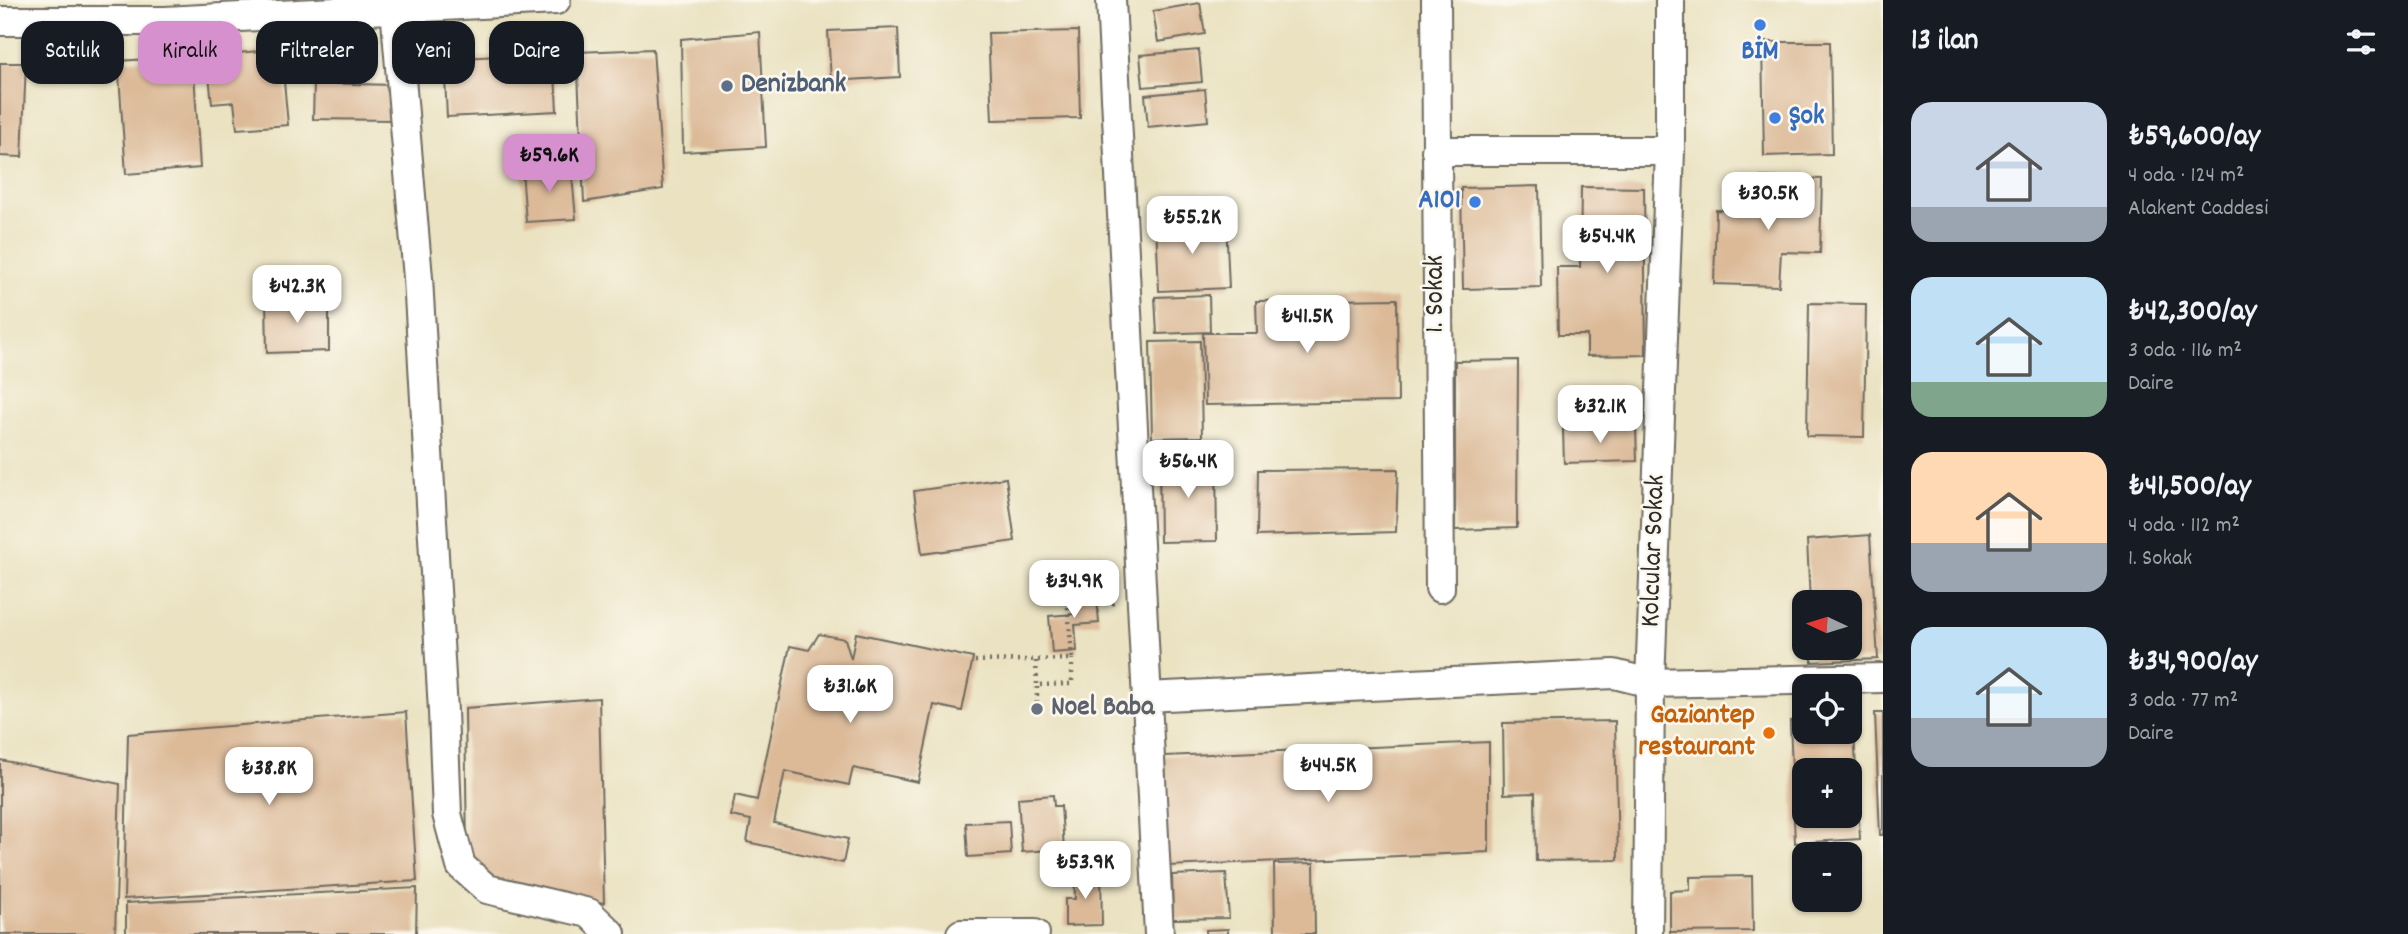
<!DOCTYPE html>
<html lang="tr">
<head>
<meta charset="utf-8">
<style>
	:root { --surface:#171b24; --page:#20242c; --text:#f1f3f6; --muted:#9ea1a6; --accent:#d690ce }
	body { margin:0; font-family:Dekko,sans-serif; background:var(--page); color:var(--text); height:100vh; display:flex; flex-direction:column; font-size:26px; white-space:nowrap }
	* { box-sizing:border-box; margin:0 }
	p { font-size:23px; color:var(--muted) }
	.icon { flex:none; width:38px; height:38px; fill:none; stroke:currentColor; stroke-width:2; stroke-linecap:round; stroke-linejoin:round }
	.map { position:relative; flex:1; overflow:hidden }
	.panel { display:flex; flex-direction:column; background:var(--surface); width:525px }
	.panel>* { flex:none }
	.guide { position:absolute; left:21px; top:21px; width:665px; height:63px; display:flex; gap:14px }
	.needle { width:46px; rotate:274deg }
	.fabs { position:absolute; left:1792px; top:590px; display:grid; gap:14px }
	.fabs a { display:grid; place-items:center; width:70px; height:70px; border-radius:14px; background:var(--surface); box-shadow:0 2px 5px #0004; font-size:35px }
	.price { position:absolute; translate:-50% -60px; padding:0 16px; border-radius:14px; background:#fff; color:#222; font-size:23px; line-height:46px; filter:drop-shadow(0 2px 4px #0008) }
	.price::after { content:''; position:absolute; left:50%; top:42px; width:21px; height:16px; margin-left:-10px; background:inherit; clip-path:polygon(0 0,100% 0,50% 100%) }
	.price.selected { background:var(--accent); color:#111 }
	ul { padding:0; list-style:none }
	li { display:flex; align-items:center; gap:21px; height:175px; padding:0 28px }
	li span { display:grid; place-items:center; flex:none; width:196px; height:140px; border-radius:21px; color:#555 }
	li>.icon { margin-inline-start:auto }
	span .icon { width:84px; height:84px; fill:#fffc; stroke-width:1 }
	li b { font-size:30px }
	h2 { display:flex; justify-content:space-between; align-items:center; height:84px; padding:0 28px; font-size:30px }
	.pill { padding:0 24px; border-radius:21px; background:var(--surface); box-shadow:0 2px 5px #0004; font-size:24px; line-height:63px }
	.pill.selected { background:var(--accent); color:#111 }
	main { display:flex; flex:1; min-height:0 }
	.map>svg:first-child { display:block }
	.building { fill:#dcba98; fill-rule:evenodd }
	.lines { fill:none; stroke-linecap:round; stroke-linejoin:round }
	.minor-casing { stroke:#6e6b60; stroke-width:32 }
	.path { stroke:#6e6b60; stroke-width:4.5; stroke-dasharray:2 5; stroke-linecap:butt }
	.minor { stroke:#fff; stroke-width:28 }
	.shop-dot { fill:#3f7fe0; stroke:#fbf7ec; stroke-width:2.5 }
	.service-dot { fill:#5c6f8a; stroke:#fbf7ec; stroke-width:2.5 }
	.worship-dot { fill:#6b7280; stroke:#fbf7ec; stroke-width:2.5 }
	.food-dot { fill:#e8710a; stroke:#fbf7ec; stroke-width:2.5 }
	.labels { text-anchor:middle; dominant-baseline:central; stroke-width:5; stroke-linejoin:round; paint-order:stroke }
	.shop-label { font-size:28px; font-weight:bold; fill:#366cbe; stroke:#fbf7ec }
	.service-label { font-size:28px; font-weight:bold; fill:#4e5e75; stroke:#fbf7ec; text-anchor:start }
	.street-label { font-size:28px; fill:#2b2b2b; stroke:#fbf7ec }
	.worship-label { font-size:28px; font-weight:bold; fill:#5b616d; stroke:#fbf7ec; text-anchor:start }
	.food-label { font-size:28px; font-weight:bold; fill:#c56008; stroke:#fbf7ec; text-anchor:end }
</style>
</head>
<body>
<main>
<div class="map">
<svg width="1883" height="934" viewBox="0 0 1883 934">
	<rect width="100%" height="100%" fill="#fbf7ec"/>
	<filter id="ink" filterUnits="userSpaceOnUse"><feTurbulence type="fractalNoise" baseFrequency=".0143" numOctaves="2"/><feDisplacementMap in="SourceGraphic" scale="14" xChannelSelector="R" yChannelSelector="G"/><feConvolveMatrix kernelMatrix="1 2 1 2 8 2 1 2 1" color-interpolation-filters="sRGB"/></filter>
	<filter id="wash" filterUnits="userSpaceOnUse"><feTurbulence type="fractalNoise" baseFrequency=".00686" numOctaves="4" result="noise"/><feDisplacementMap in="SourceGraphic" scale="28" xChannelSelector="R" yChannelSelector="G"/><feGaussianBlur stdDeviation="1.57" result="paint"/><feColorMatrix in="noise" values="0 0 0 0 0 0 0 0 0 0 0 0 0 0 0 0 0 1.4 0 .05"/><feComposite in="paint" operator="in"/></filter>
	<g filter="url(#wash)">
		<rect width="100%" height="100%" fill="#eae2c1"/>
		<g id="blocks">
			<path class="building" d="M 1200,3 L 1205,34 L 1158,42 L 1153,11 Z
				M 898,28 L 900,77 L 831,81 L 828,31 Z
				M 1078,31 L 1080,118 L 992,120 L 988,33 Z
				M 760,32 L 766,147 L 683,152 L 681,39 Z
				M 1762,42 L 1830,42 L 1832,154 L 1764,156 Z
				M 281,49 L 288,125 L 237,129 L 234,102 L 212,104 L 207,56 Z
				M 653,49 L 663,189 L 584,202 L 577,52 Z
				M 1199,50 L 1202,82 L 1143,87 L 1140,55 Z
				M 554,53 L 557,111 L 447,117 L 444,59 Z
				M 193,56 L 200,168 L 126,174 L 118,61 Z
				M 0,63 L 26,63 L 22,157 L 0,156 Z
				M 314,83 L 393,85 L 393,120 L 313,119 Z
				M 1205,89 L 1208,121 L 1148,127 L 1145,95 Z
				M 571,164 L 576,219 L 526,222 L 522,170 Z
				M 1761,177 L 1822,179 L 1820,253 L 1781,252 L 1779,286 L 1714,284 L 1716,210 L 1760,211 Z
				M 1539,186 L 1541,287 L 1463,289 L 1461,188 Z
				M 1581,187 L 1644,188 L 1646,355 L 1587,356 L 1587,335 L 1558,335 L 1557,267 L 1580,267 Z
				M 1226,220 L 1229,288 L 1159,291 L 1156,223 Z
				M 1209,295 L 1210,332 L 1157,334 L 1155,297 Z
				M 313,296 L 313,303 L 329,303 L 329,351 L 267,353 L 266,297 Z
				M 1397,299 L 1398,402 L 1205,405 L 1203,333 L 1257,333 L 1256,301 Z
				M 1809,303 L 1866,304 L 1864,437 L 1807,436 Z
				M 1200,341 L 1202,437 L 1152,438 L 1150,342 Z
				M 1518,360 L 1517,528 L 1455,530 L 1455,361 Z
				M 1636,427 L 1637,461 L 1564,463 L 1563,429 Z
				M 1216,458 L 1217,541 L 1160,542 L 1159,459 Z
				M 1398,469 L 1396,532 L 1257,536 L 1258,470 Z
				M 1006,478 L 1015,541 L 922,554 L 914,491 Z
				M 1870,535 L 1878,659 L 1812,662 L 1812,648 L 1850,648 L 1850,602 L 1810,602 L 1807,540 Z
				M 1096,586 L 1099,623 L 1075,625 L 1077,651 L 1052,653 L 1049,616 L 1074,614 L 1072,588 Z
				M 856,633 L 973,658 L 962,711 L 934,705 L 918,782 L 853,768 L 849,785 L 785,771 L 774,823 L 848,839 L 843,863 L 747,842 L 751,820 L 731,816 L 735,795 L 757,800 L 790,646 L 809,650 L 819,634 L 845,639 L 851,659 Z
				M 599,698 L 604,903 L 493,882 L 467,852 L 465,708 Z
				M 406,712 L 417,881 L 124,899 L 128,734 Z
				M 1875,713 L 1883,713 L 1883,835 L 1880,835 Z
				M 1853,715 L 1860,839 L 1795,843 L 1790,721 L 1804,720 L 1804,732 L 1850,732 L 1850,716 ZM 1804,770 L 1850,770 L 1850,816 L 1804,816 Z
				M 1615,721 L 1618,860 L 1536,861 L 1535,793 L 1504,794 L 1503,723 Z
				M 1489,742 L 1489,852 L 1168,866 L 1165,756 Z
				M 0,760 L 120,784 L 115,934 L 0,934 Z
				M 1053,795 L 1054,806 L 1061,806 L 1064,849 L 1022,852 L 1018,798 Z
				M 1009,821 L 1011,854 L 968,857 L 966,823 Z
				M 1314,863 L 1315,934 L 1275,934 L 1274,864 Z
				M 1101,872 L 1102,925 L 1065,926 L 1065,899 L 1075,899 L 1074,873 Z
				M 1226,873 L 1229,918 L 1173,919 L 1172,875 Z
				M 1752,876 L 1753,931 L 1670,932 L 1670,891 L 1690,890 L 1690,877 Z
				M 417,888 L 416,934 L 126,934 L 126,903 Z
				M 1228,929 L 1228,934 L 1206,934 L 1206,930 Z"/>
		</g>
	</g>
	<g filter="url(#ink)">
		<use href="#blocks" fill-opacity="0" stroke="#6e6b60" stroke-width="2"/>
		<g class="lines">
			<defs>
				<path id="minor" d="M 1111,0 L 1159,934
					M 1436,0 L 1440,588
					M 395,8 L 418,278 L 443,711 L 447,814 L 461,866 L 487,889 L 589,913 L 611,934
					M 0,21 L 165,21 L 556,0
					M 1436,151 L 1670,151
					M 1146,697 L 1614,674 L 1650,683 L 1883,678
					M 961,934 L 1035,934
					M 1648,934 L 1650,683 L 1670,151 L 1670,0"/>
			</defs>
			<use href="#minor" class="minor-casing"/>
			<path class="path" d="M 1098,604 L 1115,603
				M 975,661 L 1072,659 L 1068,607 L 1074,606
				M 1036,661 L 1037,685
				M 1037,703 L 1037,685 L 1072,684 L 1072,659"/>
			<use href="#minor" class="minor"/>
		</g>
	</g>
	<g class="shop-dot">
		<circle cx="1760" cy="25" r="7"/>
		<circle cx="1775" cy="118" r="7"/>
		<circle cx="1475" cy="202" r="7"/>
	</g>
	<circle class="service-dot" cx="727" cy="86" r="7"/>
	<circle class="worship-dot" cx="1037" cy="709" r="7"/>
	<circle class="food-dot" cx="1769" cy="733" r="7"/>
	<g class="labels">
		<g class="shop-label">
			<text x="1760" y="53">BİM</text>
			<text x="1789" y="118" text-anchor="start">Şok</text>
			<text x="1461" y="202" text-anchor="end">A101</text>
		</g>
		<g class="service-label">
			<text x="741" y="86">Denizbank</text>
		</g>
		<g class="street-label">
			<text transform="translate(1437 294) rotate(-90)">1. Sokak</text>
			<text transform="translate(1655 551) rotate(-88)">Kolcular Sokak</text>
		</g>
		<g class="worship-label">
			<text x="1051" y="709">Noel Baba</text>
		</g>
		<g class="food-label">
			<text x="1755" y="717">Gaziantep<tspan x="1755" dy="32">restaurant</tspan></text>
		</g>
	</g>
</svg>
<div class="fabs">
<a><svg class="needle" viewBox="-14 -14 28 28"><path d="M0-13l5 13h-10z" fill="#e53935"/><path d="M0 13l5-13h-10z" fill="#9ea1a6"/></svg></a>
<a><svg class="icon" aria-label="locate" viewBox="0 0 24 24"><circle cx="12" cy="12" r="6"/><path d="M12 2v4M12 18v4M2 12h4M18 12h4"/></svg></a>
<a>+</a>
<a>−</a>
</div>
<b class="price selected" style="left:549px;top:194px">₺59.6K</b>
<b class="price" style="left:1768px;top:232px">₺30.5K</b>
<b class="price" style="left:1192px;top:256px">₺55.2K</b>
<b class="price" style="left:1607px;top:275px">₺54.4K</b>
<b class="price" style="left:297px;top:325px">₺42.3K</b>
<b class="price" style="left:1307px;top:355px">₺41.5K</b>
<b class="price" style="left:1600px;top:445px">₺32.1K</b>
<b class="price" style="left:1188px;top:500px">₺56.4K</b>
<b class="price" style="left:1074px;top:620px">₺34.9K</b>
<b class="price" style="left:850px;top:725px">₺31.6K</b>
<b class="price" style="left:1328px;top:804px">₺44.5K</b>
<b class="price" style="left:269px;top:807px">₺38.8K</b>
<b class="price" style="left:1085px;top:901px">₺53.9K</b>
<div class="guide">
<a class="pill">Satılık</a>
<a class="pill selected">Kiralık</a>
<a class="pill">Filtreler</a>
<a class="pill">Yeni</a>
<a class="pill">Daire</a>
</div>
</div>
<section class="panel">
<h2>13 ilan<svg class="icon" aria-label="filters" viewBox="0 0 24 24"><path d="M4 7h16M4 17h16"/><circle cx="9" cy="7" r="2"/><circle cx="15" cy="17" r="2"/></svg></h2>
<ul>
<li><span style="background:linear-gradient(#c9d6e8 75%,#9aa5b1 0)"><svg class="icon" aria-label="home" viewBox="0 0 24 24"><path d="M3 11l9-7 9 7M6 9v11h12V9"/></svg></span><div><b>₺59,600/ay</b><p>4 oda · 124 m²</p><p>Alakent Caddesi</p></div></li>
<li><span style="background:linear-gradient(#bfe0f5 75%,#7fa58c 0)"><svg class="icon" aria-label="home" viewBox="0 0 24 24"><path d="M3 11l9-7 9 7M6 9v11h12V9"/></svg></span><div><b>₺42,300/ay</b><p>3 oda · 116 m²</p><p>Daire</p></div></li>
<li><span style="background:linear-gradient(#ffd9b3 65%,#9aa5b1 0)"><svg class="icon" aria-label="home" viewBox="0 0 24 24"><path d="M3 11l9-7 9 7M6 9v11h12V9"/></svg></span><div><b>₺41,500/ay</b><p>4 oda · 112 m²</p><p>1. Sokak</p></div></li>
<li><span style="background:linear-gradient(#bfe0f5 65%,#9aa5b1 0)"><svg class="icon" aria-label="home" viewBox="0 0 24 24"><path d="M3 11l9-7 9 7M6 9v11h12V9"/></svg></span><div><b>₺34,900/ay</b><p>3 oda · 77 m²</p><p>Daire</p></div></li>
</ul>
</section>
</main>
</body>
</html>
